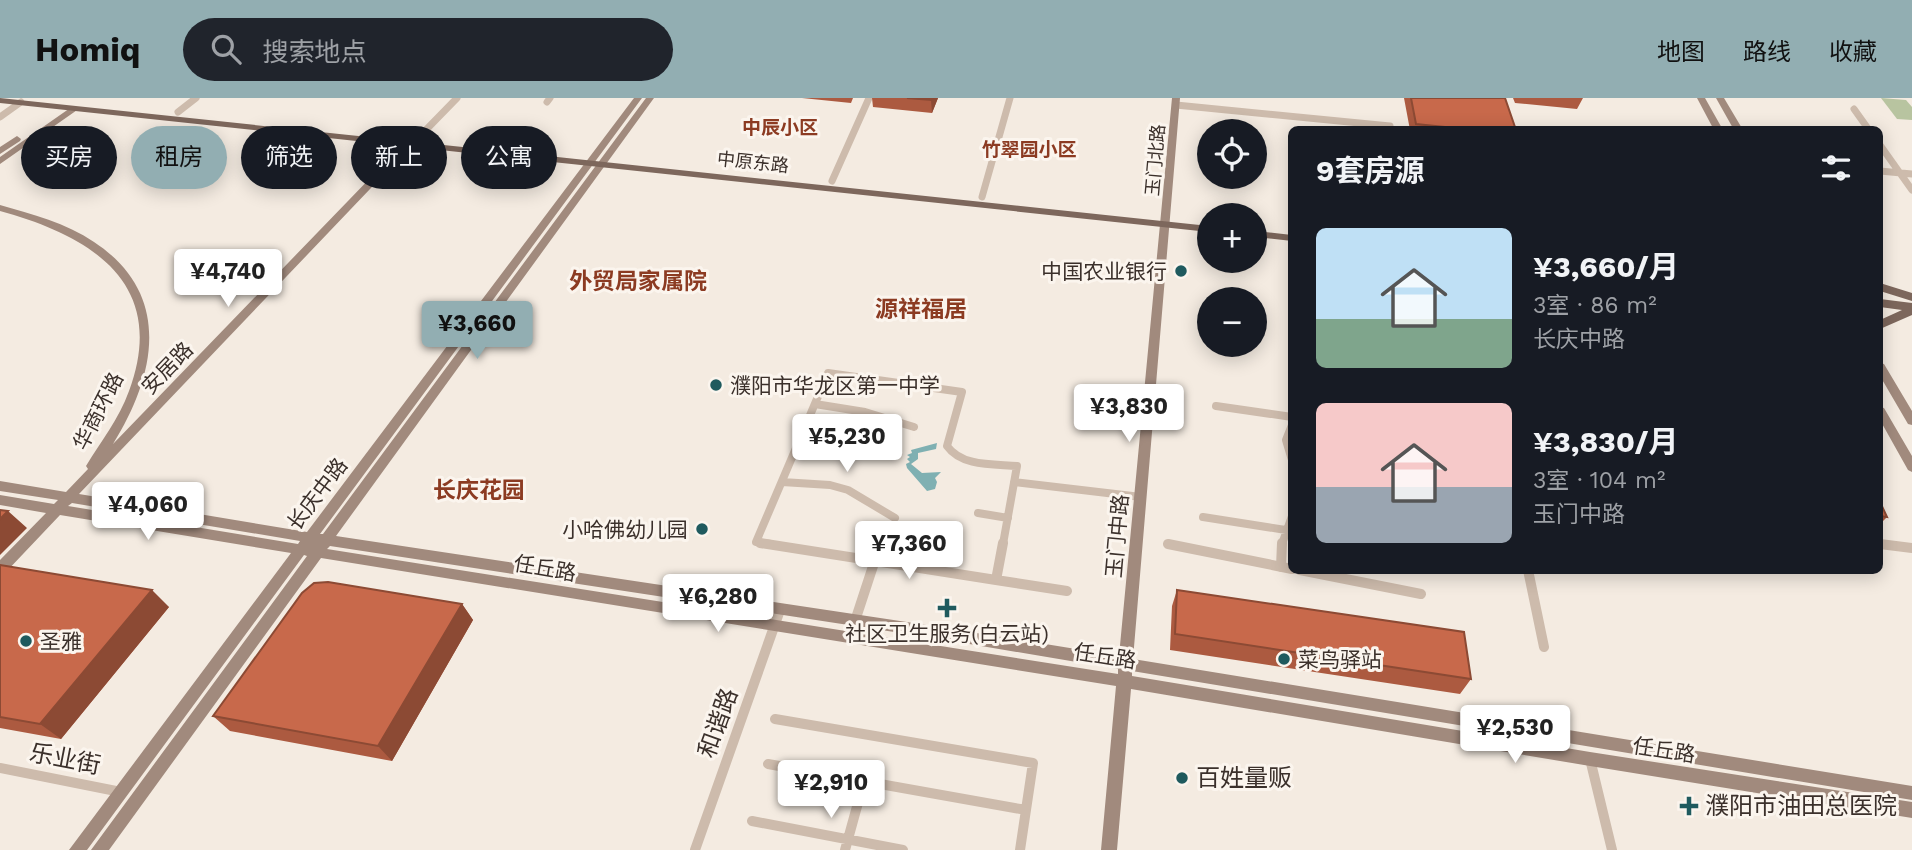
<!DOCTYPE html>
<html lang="zh">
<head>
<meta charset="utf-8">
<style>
	:root { --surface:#171b24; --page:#20242c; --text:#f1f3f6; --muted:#9ea1a6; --accent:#92aeb2 }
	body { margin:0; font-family:"Work Sans","Noto Sans SC",sans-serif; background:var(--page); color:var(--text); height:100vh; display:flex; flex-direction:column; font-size:26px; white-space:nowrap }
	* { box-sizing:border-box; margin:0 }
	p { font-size:23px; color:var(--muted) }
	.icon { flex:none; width:38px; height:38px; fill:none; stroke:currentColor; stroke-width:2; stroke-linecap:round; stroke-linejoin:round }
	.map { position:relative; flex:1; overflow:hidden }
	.drawer { position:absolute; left:1288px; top:28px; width:595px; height:448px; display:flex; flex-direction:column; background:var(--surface); border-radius:10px; box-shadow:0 4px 18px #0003 }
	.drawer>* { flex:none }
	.banner { position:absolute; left:21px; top:28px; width:665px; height:63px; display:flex; gap:14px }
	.controls { position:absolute; left:1197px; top:21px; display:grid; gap:14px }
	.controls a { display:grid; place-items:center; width:70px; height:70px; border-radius:50%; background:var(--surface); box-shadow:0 4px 18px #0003; font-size:35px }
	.price { position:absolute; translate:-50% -60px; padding:0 16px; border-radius:7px; background:#fff; color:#222; font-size:23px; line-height:46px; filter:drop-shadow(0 2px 4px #0008) }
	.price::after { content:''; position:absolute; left:50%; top:42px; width:21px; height:16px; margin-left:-10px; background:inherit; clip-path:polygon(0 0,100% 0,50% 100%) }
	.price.current { background:var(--accent); color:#111 }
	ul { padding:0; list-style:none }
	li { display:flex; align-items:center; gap:21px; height:175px; padding:0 28px }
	li span { display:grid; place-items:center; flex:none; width:196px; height:140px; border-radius:10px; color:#555 }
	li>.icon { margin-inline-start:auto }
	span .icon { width:84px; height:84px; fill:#fffc; stroke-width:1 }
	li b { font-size:30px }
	h2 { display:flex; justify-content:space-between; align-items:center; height:84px; padding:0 28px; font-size:30px }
	.chip { padding:0 24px; border-radius:32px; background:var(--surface); box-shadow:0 4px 18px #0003; font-size:24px; line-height:63px }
	.chip.current { background:var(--accent); color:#111 }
	header { display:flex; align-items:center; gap:42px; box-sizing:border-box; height:98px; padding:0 35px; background:var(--accent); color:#111 }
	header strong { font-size:33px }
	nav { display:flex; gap:38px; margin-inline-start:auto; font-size:24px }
	.search { width:490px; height:63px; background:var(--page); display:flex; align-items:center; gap:18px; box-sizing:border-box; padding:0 24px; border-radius:38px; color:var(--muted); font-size:26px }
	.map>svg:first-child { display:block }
	.green { fill:#b8c4a0 }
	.water { fill:#7fb0b2 }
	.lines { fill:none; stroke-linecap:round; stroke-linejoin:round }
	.street-far2 { stroke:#cdbbac; stroke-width:7 }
	.street-far1 { stroke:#cdbbac; stroke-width:8 }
	.street { stroke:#cdbbac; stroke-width:10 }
	.secondary { fill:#a18a7d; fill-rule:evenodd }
	.primary { fill:#7d675c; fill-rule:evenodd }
	.wall { fill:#ac5a40 }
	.shaded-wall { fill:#8c4a34 }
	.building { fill:#c8694b; stroke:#8c4a34; stroke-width:2 }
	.poi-dot { fill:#1f5a5e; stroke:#fbf5ee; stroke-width:2.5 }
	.labels { text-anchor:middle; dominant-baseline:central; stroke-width:6; stroke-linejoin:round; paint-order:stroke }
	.far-street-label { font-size:18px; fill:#3b302b; stroke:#fbf5ee }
	.far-neighbourhood-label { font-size:19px; font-weight:bold; fill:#8c3b22; stroke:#fbf5ee }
	.poi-label { font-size:21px; fill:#3b302b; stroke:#fbf5ee; text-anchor:start }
	.street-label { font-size:21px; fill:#3b302b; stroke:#fbf5ee }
	.neighbourhood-label { font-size:23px; font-weight:bold; fill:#8c3b22; stroke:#fbf5ee }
	.near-street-label { font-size:24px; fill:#3b302b; stroke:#fbf5ee }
	.near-poi-label { font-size:24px; fill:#3b302b; stroke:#fbf5ee; text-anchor:start }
</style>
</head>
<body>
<header>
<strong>Homiq</strong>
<div class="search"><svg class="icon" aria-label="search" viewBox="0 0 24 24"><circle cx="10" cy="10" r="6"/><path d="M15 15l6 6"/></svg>搜索地点</div>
<nav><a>地图</a><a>路线</a><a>收藏</a></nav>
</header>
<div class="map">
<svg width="1912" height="752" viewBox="0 0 1912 752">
	<rect width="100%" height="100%" fill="#f4ebe1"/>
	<path class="green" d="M 1881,0 L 1906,2 L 1912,9 L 1912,22 L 1897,21 Z"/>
	<path class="water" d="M 937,345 L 936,351 L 918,355 L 918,361 L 911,366 L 922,375 L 941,374 L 935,380 L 937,384 L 935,391 L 927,393 L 907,370 L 906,366 L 910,364 L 907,361 L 910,359 L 907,357 L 912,355 L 911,352 Z"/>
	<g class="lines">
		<path class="street-far2" d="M 547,4 L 550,0
			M 1176,7 L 1390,28
			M 1854,11 L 1869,32
			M 178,14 L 196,0
			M 0,19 L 21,4
			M 419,39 L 457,0
			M 1880,47 L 1912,92
			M 1880,73 L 1912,76
			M 832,83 L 869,0
			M 982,99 L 1010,0"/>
		<path class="street-far1" d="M 815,306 L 865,314 L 914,329
			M 1216,308 L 1292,319
			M 1292,327 L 1286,342 L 1292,362
			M 782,384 L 830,387 L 848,392 L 895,420
			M 1014,384 L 1141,399
			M 978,415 L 1008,420
			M 1203,419 L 1292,433
			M 771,446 L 756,444 L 828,275 L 962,294 L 947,348 C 962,369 994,366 1017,368 L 1003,446
			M 1282,446 L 1292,418
			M 1880,446 L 1883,446"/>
		<path class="street" d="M 760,445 L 996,482
			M 1168,446 L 1292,471
			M 1880,446 L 1912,450
			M 1281,469 L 1282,445
			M 1300,472 L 1421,496
			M 1528,472 L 1544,549
			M 996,482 L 1067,493
			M 996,482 L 1003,445
			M 855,523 L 875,462
			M 775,621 L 1033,665 L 1020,752
			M 1590,661 L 1612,752
			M 768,666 L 1026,712
			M 0,670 L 121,694
			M 752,723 L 903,752
			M 695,752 L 780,512
			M 845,752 L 864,683"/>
		<path class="secondary" d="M 634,0 L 642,0 L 320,436 L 323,436 L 646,0 L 654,0 L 336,438 L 940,529 L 1119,558 L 1172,0 L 1180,0 L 1133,561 L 1912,688 L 1912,702 L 1132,573 L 1132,578 L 1590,654 L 1912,704 L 1912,720 L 1590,668 L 1131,591 L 1117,752 L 1101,752 L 1116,588 L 321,460 L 109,752 L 91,752 L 307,458 L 304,457 L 87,752 L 69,752 L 291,455 L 60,417 L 5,475 L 0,476 L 0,462 L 46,415 L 0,407 L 0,397 L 54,406 L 58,402 L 0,393 L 0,383 L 66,394 L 88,371 L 86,368 C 101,343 119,321 129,293 C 169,185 91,138 0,113 L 0,107 C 32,116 66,125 94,144 C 173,196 156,277 113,346 L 406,43 L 412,43 L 412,47 L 79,396 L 307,434 ZM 72,405 L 300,443 L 298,446 L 68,408 ZM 330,448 L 940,541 L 1118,571 L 1118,576 L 327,451 Z
			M 1697,0 L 1705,0 L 1723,32 L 1714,32 Z
			M 1716,0 L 1724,0 L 1743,32 L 1734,32 Z
			M 73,8 L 80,10 L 0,66 L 0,59 Z
			M 17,38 L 21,41 L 20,43 L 0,56 L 0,49 Z
			M 1880,265 L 1884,266 L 1912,313 L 1912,327 L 1908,326 L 1880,278 Z
			M 1880,309 L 1884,310 L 1912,358 L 1912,374 L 1908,372 L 1880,322 Z"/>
		<path class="primary" d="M 0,0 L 1209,128 L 1209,134 L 0,5 Z
			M 1255,133 L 1292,137 L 1292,143 L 1255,139 Z
			M 1880,185 L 1912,195 L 1912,203 L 1880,193 Z
			M 1880,201 L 1912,205 L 1912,217 L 1880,231 L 1880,222 L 1902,212 L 1880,209 Z"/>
	</g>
	<path class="wall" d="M 802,0 L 853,0 L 851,5 Z
		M 872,0 L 938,0 L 932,15 L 873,9 Z
		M 1404,0 L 1505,0 L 1516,32 L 1410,32 Z
		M 1513,0 L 1583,0 L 1577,11 L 1515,5 Z
		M 1880,404 L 1887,419 L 1880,426 Z
		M 0,467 L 169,509 L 61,641 L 0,630 Z
		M 1177,492 L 1471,581 L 1460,596 L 1170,552 L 1172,508 Z
		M 462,506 L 473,522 L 392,663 L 230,633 L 213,618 Z"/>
	<path class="shaded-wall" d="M 932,0 L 938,0 L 932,15 L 931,2 Z
		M 8,413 L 27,430 L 0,457 L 0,421 Z
		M 152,492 L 169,509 L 61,641 L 40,626 Z
		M 462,506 L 473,522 L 392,663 L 378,648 Z"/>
	<path class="building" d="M 907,0 L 932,0 L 931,2 Z
		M 1411,0 L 1505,0 L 1516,32 L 1474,32 L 1416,26 Z
		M 1880,404 L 1887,419 L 1880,418 Z
		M 0,412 L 8,413 L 0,421 Z
		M 0,467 L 152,492 L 40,626 L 0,619 Z
		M 328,484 L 462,506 L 378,648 L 213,618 L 302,495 L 314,485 Z
		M 1177,492 L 1464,534 L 1471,581 L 1175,536 Z"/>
	<g class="poi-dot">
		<circle cx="1181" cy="173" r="7"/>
		<circle cx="716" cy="287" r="7"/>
		<circle cx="702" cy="431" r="7"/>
		<path d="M943.5 499.5h7v7h7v7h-7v7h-7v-7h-7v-7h7z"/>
		<circle cx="26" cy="543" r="7"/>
		<circle cx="1284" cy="561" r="7"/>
		<circle cx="1182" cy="680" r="7"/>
		<path d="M1685.5 697.5h7v7h7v7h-7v7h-7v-7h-7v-7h7z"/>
	</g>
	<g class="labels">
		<g class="far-street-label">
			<text transform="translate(1155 62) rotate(-85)">玉门北路</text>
			<text transform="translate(753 64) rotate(6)">中原东路</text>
		</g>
		<g class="far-neighbourhood-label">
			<text x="780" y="29">中辰小区</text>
			<text x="1029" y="51">竹翠园小区</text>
		</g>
		<g class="poi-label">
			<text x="1167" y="173" text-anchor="end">中国农业银行</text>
			<text x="730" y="287">濮阳市华龙区第一中学</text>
			<text x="688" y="431" text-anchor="end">小哈佛幼儿园</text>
			<text x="947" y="535" text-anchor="middle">社区卫生服务(白云站)</text>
			<text x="40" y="543">圣雅</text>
			<text x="1298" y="561">菜鸟驿站</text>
		</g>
		<g class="street-label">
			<text transform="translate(167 270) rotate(-46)">安居路</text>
			<text transform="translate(98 313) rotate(-63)">华商环路</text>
			<text transform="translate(317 396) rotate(-53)">长庆中路</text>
			<text transform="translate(1117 438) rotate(-85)">玉门中路</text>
			<text transform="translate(545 470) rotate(10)">任丘路</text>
			<text transform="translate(1105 558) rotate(9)">任丘路</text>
			<text transform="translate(1664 652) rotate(9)">任丘路</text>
		</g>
		<g class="neighbourhood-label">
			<text x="638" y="183">外贸局家属院</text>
			<text x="921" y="211">源祥福居</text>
			<text x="479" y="392">长庆花园</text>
		</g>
		<g class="near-street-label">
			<text transform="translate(718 625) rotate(-70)">和谐路</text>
			<text transform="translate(65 661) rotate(11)">乐业街</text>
		</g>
		<g class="near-poi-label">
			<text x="1196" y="680">百姓量贩</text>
			<text x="1705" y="708">濮阳市油田总医院</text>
		</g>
	</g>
</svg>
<div class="controls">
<a><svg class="icon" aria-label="locate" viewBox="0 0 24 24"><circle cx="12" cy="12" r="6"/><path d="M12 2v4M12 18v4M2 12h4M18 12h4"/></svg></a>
<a>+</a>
<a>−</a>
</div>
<b class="price" style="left:228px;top:211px">¥4,740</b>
<b class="price current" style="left:477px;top:263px">¥3,660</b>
<b class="price" style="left:1129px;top:346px">¥3,830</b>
<b class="price" style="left:847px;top:376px">¥5,230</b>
<b class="price" style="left:148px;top:444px">¥4,060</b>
<b class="price" style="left:909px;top:483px">¥7,360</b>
<b class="price" style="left:718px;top:536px">¥6,280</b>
<b class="price" style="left:1515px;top:667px">¥2,530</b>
<b class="price" style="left:831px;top:722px">¥2,910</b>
<div class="banner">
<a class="chip">买房</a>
<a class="chip current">租房</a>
<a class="chip">筛选</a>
<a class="chip">新上</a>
<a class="chip">公寓</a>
</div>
<section class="drawer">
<h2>9套房源<svg class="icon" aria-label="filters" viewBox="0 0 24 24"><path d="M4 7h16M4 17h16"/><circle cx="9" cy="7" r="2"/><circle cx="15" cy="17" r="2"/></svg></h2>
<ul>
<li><span style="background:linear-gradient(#bfe0f5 65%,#7fa58c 0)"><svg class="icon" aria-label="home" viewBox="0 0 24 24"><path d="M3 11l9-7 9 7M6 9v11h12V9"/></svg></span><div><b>¥3,660/月</b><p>3室 · 86 m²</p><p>长庆中路</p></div></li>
<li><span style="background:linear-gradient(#f6c9c9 60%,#9aa5b1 0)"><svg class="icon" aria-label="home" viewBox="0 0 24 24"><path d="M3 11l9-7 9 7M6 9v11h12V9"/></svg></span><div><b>¥3,830/月</b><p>3室 · 104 m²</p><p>玉门中路</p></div></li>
</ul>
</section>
</div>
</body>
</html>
